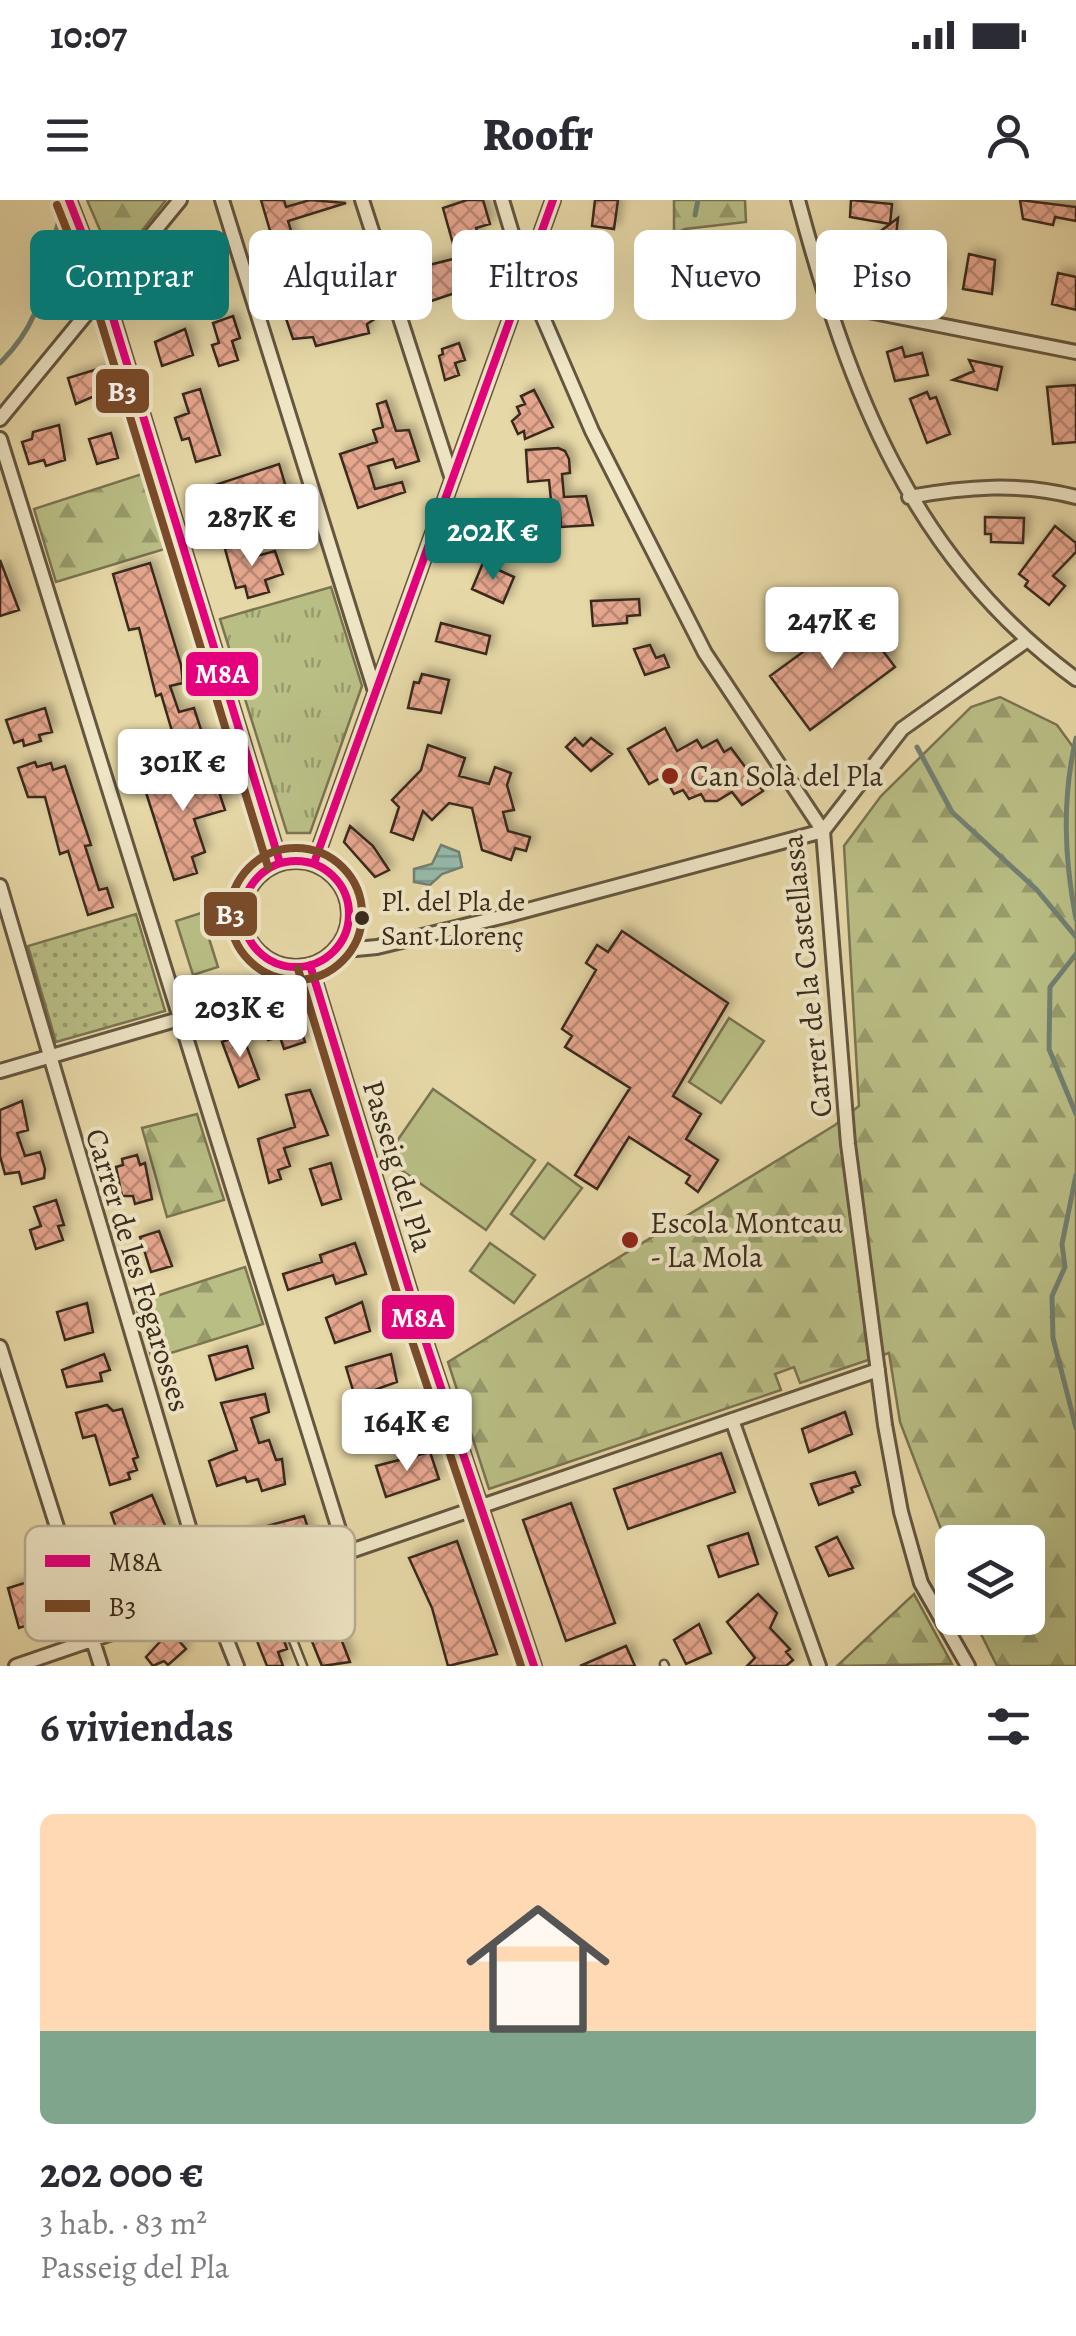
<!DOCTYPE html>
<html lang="es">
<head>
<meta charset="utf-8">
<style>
	:root { --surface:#fff; --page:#f2f2f3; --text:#2b2b33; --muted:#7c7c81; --accent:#0f766e }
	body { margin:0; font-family:Alegreya,serif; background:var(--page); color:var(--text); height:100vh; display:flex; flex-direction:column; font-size:38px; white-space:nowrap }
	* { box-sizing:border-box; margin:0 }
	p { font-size:32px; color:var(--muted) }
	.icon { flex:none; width:55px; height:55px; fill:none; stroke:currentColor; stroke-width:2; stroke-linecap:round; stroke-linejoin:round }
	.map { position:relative; height:1466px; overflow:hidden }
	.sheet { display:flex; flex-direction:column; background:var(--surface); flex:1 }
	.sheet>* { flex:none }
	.banner { position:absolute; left:30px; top:30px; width:1018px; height:90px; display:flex; gap:20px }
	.buttons { position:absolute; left:935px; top:1325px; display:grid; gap:20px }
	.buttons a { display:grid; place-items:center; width:110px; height:110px; border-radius:15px; background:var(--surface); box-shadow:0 10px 40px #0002; font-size:50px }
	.price { position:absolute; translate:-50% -85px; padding:0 22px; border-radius:10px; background:#fff; color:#222; font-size:32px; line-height:65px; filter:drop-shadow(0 2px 5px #0008) }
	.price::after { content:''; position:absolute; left:50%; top:60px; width:30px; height:22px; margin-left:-15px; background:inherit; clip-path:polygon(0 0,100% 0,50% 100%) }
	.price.on { background:var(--accent); color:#fff }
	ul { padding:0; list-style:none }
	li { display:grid; align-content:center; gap:20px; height:530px; padding:0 40px }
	li span { display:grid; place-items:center; height:310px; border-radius:15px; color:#555 }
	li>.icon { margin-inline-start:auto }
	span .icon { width:180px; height:180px; fill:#fffc; stroke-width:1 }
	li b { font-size:42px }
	h2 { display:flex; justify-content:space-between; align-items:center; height:120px; padding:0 40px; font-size:42px }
	.pill { padding:0 35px; border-radius:15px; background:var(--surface); box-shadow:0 10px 40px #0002; font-size:35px; line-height:90px }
	.pill.on { background:var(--accent); color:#fff }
	.status { display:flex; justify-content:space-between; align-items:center; height:70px; padding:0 50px; background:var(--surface); direction:ltr }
	.status svg { height:28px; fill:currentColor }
	header { display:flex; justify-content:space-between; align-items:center; height:130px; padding:0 40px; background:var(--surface); font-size:45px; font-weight:800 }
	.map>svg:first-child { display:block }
	.grass { fill:url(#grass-dots); stroke:#7a7451; stroke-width:2.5 }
	.forest { fill:url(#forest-firs); stroke:#7a7451; stroke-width:2.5 }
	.park { fill:url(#park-tufts); stroke:#7a7451; stroke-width:2.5 }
	.pitch { fill:#b9be85; stroke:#7a7451; stroke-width:2.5 }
	.water { fill:url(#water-rules); stroke:#728072; stroke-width:2.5 }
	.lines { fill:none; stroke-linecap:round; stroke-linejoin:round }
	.stream { stroke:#728072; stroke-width:5 }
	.building { fill:url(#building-cross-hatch); stroke:#3a2b1d; stroke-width:2.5; filter:url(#shadow) }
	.lane-casing { stroke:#655640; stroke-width:11 }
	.street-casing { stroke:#655640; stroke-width:18 }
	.lane { stroke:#efe6c6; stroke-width:6 }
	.street { stroke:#efe6c6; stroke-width:12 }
	.bus-1-casing { stroke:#efe6c6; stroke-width:15 }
	.bus-2-casing { stroke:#efe6c6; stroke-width:15 }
	.bus-1 { stroke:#e5007d; stroke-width:8 }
	.bus-2 { stroke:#7a4b2a; stroke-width:8 }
	.poi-dot { fill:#8f2418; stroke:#efe6c6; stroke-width:4 }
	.bus-dot { fill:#3a2b1d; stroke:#efe6c6; stroke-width:4 }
	.labels { text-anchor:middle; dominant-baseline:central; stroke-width:8; stroke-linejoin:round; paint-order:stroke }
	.bus-label { font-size:28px; fill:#3a2b1d; stroke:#efe6c6; text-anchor:start }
	.poi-label { font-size:30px; fill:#3a2b1d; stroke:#efe6c6; text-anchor:start }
	.street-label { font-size:30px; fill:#3a2b1d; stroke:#efe6c6 }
	.key { fill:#efe6c6; stroke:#b9ae93; stroke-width:2.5 }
	.key-label { font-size:28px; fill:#3a2b1d }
	.line-badge { stroke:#efe6c6; stroke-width:4 }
	.badge-label { font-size:28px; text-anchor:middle; font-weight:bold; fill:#fff }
</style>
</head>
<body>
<div class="status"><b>10:07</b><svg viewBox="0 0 49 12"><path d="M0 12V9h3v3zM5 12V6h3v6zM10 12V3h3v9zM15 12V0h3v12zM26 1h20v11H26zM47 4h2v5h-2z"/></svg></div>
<header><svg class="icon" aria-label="menu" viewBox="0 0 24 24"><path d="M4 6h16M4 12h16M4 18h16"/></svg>Roofr<svg class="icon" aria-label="person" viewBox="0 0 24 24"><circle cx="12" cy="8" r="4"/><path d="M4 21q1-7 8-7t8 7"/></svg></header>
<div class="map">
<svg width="1076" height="1466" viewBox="0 0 1076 1466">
	<defs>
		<pattern id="grass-dots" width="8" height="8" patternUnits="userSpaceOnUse" patternTransform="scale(2.5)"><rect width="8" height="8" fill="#b9be85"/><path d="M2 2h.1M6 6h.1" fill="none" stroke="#979b6c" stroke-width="1.8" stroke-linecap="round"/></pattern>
		<pattern id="forest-firs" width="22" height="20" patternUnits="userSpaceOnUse" patternTransform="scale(2.5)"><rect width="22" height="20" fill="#b9be85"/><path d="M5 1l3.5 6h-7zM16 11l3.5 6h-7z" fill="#979b6c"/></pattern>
		<pattern id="park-tufts" width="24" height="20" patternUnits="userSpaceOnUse" patternTransform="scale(2.5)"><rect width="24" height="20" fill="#b9be85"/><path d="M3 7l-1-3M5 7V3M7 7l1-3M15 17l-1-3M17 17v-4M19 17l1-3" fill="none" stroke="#979b6c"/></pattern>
		<pattern id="water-rules" width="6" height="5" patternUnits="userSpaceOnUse" patternTransform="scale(2.5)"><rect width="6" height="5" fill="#97b9aa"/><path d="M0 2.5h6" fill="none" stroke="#7c978a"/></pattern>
		<pattern id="building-cross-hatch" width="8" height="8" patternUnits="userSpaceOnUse" patternTransform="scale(2.5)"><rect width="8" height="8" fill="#e5a68e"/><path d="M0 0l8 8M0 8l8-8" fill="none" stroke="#bb8773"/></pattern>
		<filter id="shadow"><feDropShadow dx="5" dy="-5" stdDeviation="5" flood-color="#0004"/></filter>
	</defs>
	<rect width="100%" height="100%" fill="#e7d8a7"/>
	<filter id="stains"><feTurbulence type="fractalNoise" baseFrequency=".002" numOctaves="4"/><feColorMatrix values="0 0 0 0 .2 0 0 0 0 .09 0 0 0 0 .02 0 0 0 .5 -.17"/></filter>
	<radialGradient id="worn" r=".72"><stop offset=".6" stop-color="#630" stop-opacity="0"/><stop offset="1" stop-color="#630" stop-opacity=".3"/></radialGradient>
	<path class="grass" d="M 136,714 L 165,811 L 56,842 L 28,746 Z"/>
	<path class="forest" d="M 87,0 L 166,0 L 115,65 Z
		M 674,0 L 745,0 L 746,22 L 685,29 L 674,34 Z
		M 145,273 L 168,348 L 56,382 L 34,309 Z
		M 1000,497 L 1057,525 L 1076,551 L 1076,1466 L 997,1466 L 973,1418 L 1028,1418 L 1028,1342 L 952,1342 L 952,1358 L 900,1222 L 889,1153 L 800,1183 L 794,1167 L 775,1174 L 781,1190 L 489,1289 L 448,1162 L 835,925 L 859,906 L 844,646 L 881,596 L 971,507 Z
		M 197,914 L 224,1000 L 167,1017 L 142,928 Z
		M 245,1067 L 263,1124 L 152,1159 L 135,1103 Z
		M 914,1394 L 952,1464 L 837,1466 Z"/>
	<path class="park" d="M 331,387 L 362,486 L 310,633 L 287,633 L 220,419 Z"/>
	<path class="pitch" d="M 201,713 L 218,767 L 193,775 L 176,721 Z
		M 729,818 L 764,841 L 721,903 L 689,882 Z
		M 433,889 L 535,960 L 486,1030 L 390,962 L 388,954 Z
		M 548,963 L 582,988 L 544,1039 L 511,1014 Z
		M 490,1043 L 535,1075 L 514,1103 L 470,1071 Z"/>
	<path class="water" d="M 441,645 L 459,652 L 462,667 L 442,674 L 430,685 L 414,682 L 414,669 L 432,664 Z"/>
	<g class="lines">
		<path class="stream" d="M 695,15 L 698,0
			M 0,163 C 52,111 39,75 62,12
			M 1076,538 C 1062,599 1064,657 1076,719
			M 917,547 L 952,612 L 1037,690 L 1076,737
			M 1076,754 L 1050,787 L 1049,849 L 1076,914
			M 1076,975 L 1062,1044 L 1065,1067 L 1052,1096 L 1053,1138 L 1076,1228"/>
	</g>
	<path class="building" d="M 261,0 L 284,0 L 286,7 L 310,0 L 346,3 L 288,21 L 303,69 L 270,77 L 264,45 L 269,44 L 266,35 L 271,34 Z
		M 467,0 L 483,0 L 490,24 L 476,28 L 488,82 L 431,101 L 425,66 L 457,58 L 443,8 Z
		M 595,0 L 618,0 L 614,29 L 592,26 Z
		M 851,0 L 892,4 L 890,24 L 850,17 Z
		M 1020,0 L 1076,7 L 1076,21 L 1055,17 L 1053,25 L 1023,19 Z
		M 898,18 L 895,44 L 877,58 L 865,43 Z
		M 910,47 L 938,51 L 936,64 L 942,65 L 938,91 L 903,85 Z
		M 969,54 L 995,60 L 992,94 L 963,89 Z
		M 1058,73 L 1076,77 L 1076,110 L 1052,104 Z
		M 353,83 L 363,115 L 387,111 L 367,124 L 369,133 L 316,146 L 313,137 L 293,139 L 280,101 L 303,95 L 306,105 L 333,98 L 330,90 Z
		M 233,116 L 240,138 L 232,141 L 238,160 L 219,166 L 212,145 L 219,143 L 213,123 Z
		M 185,129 L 193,155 L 162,166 L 155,142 Z
		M 459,143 L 465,160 L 455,163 L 459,175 L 445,180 L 439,156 L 443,154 L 442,149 Z
		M 902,147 L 905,157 L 922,153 L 928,175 L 895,181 L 887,152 Z
		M 969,160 L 1002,167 L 997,190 L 953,180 L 974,171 Z
		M 104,167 L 111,189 L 76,204 L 68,178 Z
		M 1076,185 L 1076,242 L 1053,244 L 1047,187 Z
		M 200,189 L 220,255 L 196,262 L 189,238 L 182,240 L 175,218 L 189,213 L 183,194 Z
		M 534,190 L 553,227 L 525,239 L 524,231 L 518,234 L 512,221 L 520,214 L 517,207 L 525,204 L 521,196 Z
		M 927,192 L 930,199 L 936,197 L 950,234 L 927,243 L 910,199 Z
		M 386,201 L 396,231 L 409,230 L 419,261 L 396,268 L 393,259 L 368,266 L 375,289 L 402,282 L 405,292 L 358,308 L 340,254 L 377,242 L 373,230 L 383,227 L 377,204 Z
		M 59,225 L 65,260 L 46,266 L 44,260 L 29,264 L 22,242 L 32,239 L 33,232 Z
		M 111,233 L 118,258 L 97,264 L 89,239 Z
		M 558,248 L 565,251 L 569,259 L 570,273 L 562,274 L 564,297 L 586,296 L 593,325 L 561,327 L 560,311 L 552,311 L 549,280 L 528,282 L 526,250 Z
		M 279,264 L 288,294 L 243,308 L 248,321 L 234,325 L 226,299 L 214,303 L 209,287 Z
		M 474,305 L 512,305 L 516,326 L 498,329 L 498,334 L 472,334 Z
		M 985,317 L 1024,318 L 1023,343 L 991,342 L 991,334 L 985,334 Z
		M 1055,326 L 1076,343 L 1076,352 L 1053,376 L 1065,386 L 1049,405 L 1025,386 L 1028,381 L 1019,374 Z
		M 248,342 L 253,357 L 275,351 L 283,374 L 265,380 L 269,392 L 248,398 L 245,386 L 236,388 L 225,349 Z
		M 0,360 L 19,410 L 0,416 Z
		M 150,363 L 181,465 L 183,483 L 170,486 L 179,512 L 194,508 L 204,539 L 177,548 L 161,494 L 156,496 L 139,428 L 129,430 L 113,374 Z
		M 483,363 L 514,377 L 503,403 L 472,389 Z
		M 639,399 L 640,415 L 627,416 L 627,423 L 593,426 L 591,401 Z
		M 855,414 L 895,467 L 810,530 L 770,476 Z
		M 441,423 L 490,436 L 486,454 L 436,441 Z
		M 650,445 L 656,458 L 664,455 L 669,467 L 645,475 L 634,449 Z
		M 422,474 L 449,480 L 441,513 L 408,508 L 414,482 L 419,483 Z
		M 45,508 L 52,532 L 39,535 L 41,541 L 24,546 L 23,540 L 14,543 L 6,520 Z
		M 665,528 L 677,551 L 697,540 L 702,548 L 717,540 L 724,552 L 731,548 L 763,591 L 742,605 L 732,592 L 717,601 L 705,601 L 701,594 L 689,599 L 683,590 L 674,594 L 664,576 L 649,584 L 628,549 Z
		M 575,538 L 583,546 L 591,538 L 612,554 L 591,571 L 566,547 Z
		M 428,545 L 465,558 L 459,576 L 489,584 L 495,567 L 511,573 L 507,585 L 514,610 L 503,612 L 508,631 L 530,637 L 526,651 L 515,648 L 511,660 L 482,650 L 472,608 L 449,603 L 432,620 L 423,611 L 413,640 L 391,632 L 399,607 L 392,600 L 421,570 Z
		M 35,562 L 37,567 L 51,563 L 53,570 L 65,566 L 91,645 L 85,646 L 99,690 L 107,688 L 113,707 L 88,715 L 68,651 L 60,654 L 45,597 L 28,597 L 18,568 Z
		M 210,565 L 225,610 L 194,619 L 205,652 L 192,657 L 197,673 L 174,680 L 142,580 L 164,574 L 166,579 Z
		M 350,626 L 373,646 L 389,670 L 375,677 L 344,642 Z
		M 622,731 L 728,803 L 673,896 L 701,914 L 686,939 L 718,960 L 698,992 L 686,983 L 690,976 L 629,937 L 597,989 L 575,975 L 630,888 L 565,847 L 572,836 L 562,829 L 596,770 L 586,763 L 597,745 L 608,752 Z
		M 286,814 L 289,824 L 298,821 L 305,842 L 284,849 L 280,837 L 268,840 L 262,822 Z
		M 242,834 L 259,879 L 239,887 L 222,842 Z
		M 310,890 L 328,935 L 284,948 L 290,966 L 278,970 L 281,979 L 269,983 L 258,939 L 295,927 L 286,895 Z
		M 22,901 L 28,930 L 17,933 L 25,956 L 40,952 L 45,969 L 44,978 L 22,984 L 19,972 L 5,974 L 0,956 L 0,910 Z
		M 137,955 L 140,965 L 145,963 L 152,999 L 135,1004 L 133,996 L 122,996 L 116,967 L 123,965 L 122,959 Z
		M 331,963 L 341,999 L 322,1005 L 310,969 Z
		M 56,1000 L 64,1025 L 58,1026 L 63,1040 L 36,1049 L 30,1030 L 41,1026 L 34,1007 Z
		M 159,1031 L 172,1066 L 151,1072 L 140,1037 Z
		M 355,1043 L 366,1074 L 336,1084 L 333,1075 L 288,1090 L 283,1074 L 322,1062 L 320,1055 Z
		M 362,1102 L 370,1131 L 335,1143 L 326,1118 Z
		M 87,1103 L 93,1132 L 65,1140 L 57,1112 Z
		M 247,1146 L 253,1168 L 216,1180 L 209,1156 Z
		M 104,1154 L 110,1170 L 100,1173 L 102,1181 L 67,1187 L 62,1170 Z
		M 391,1154 L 397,1182 L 355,1197 L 346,1167 Z
		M 265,1194 L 269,1212 L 251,1218 L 259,1243 L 269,1240 L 276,1260 L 282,1259 L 285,1284 L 262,1291 L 258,1279 L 247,1282 L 245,1277 L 217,1286 L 209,1261 L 237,1250 L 221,1203 Z
		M 107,1205 L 113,1211 L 122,1209 L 138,1257 L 133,1259 L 137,1270 L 128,1273 L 130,1279 L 110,1285 L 95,1235 L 83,1238 L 76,1213 Z
		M 393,1211 L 394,1216 L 408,1211 L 410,1232 L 379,1243 L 371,1219 Z
		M 845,1212 L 852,1234 L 809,1252 L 802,1229 Z
		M 430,1252 L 439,1279 L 386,1297 L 376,1266 Z
		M 721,1253 L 735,1292 L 628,1329 L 614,1289 Z
		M 855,1272 L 860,1285 L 851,1288 L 853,1292 L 819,1305 L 811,1284 Z
		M 152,1295 L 171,1339 L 157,1342 L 153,1326 L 120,1339 L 111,1313 Z
		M 571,1303 L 615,1423 L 566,1441 L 523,1320 Z
		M 304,1316 L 311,1337 L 249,1357 L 244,1341 L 251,1339 L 248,1331 Z
		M 748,1333 L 758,1364 L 719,1377 L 708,1346 Z
		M 837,1337 L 853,1368 L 829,1376 L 816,1347 Z
		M 457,1341 L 497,1454 L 448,1466 L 432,1408 L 409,1358 Z
		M 28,1382 L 47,1419 L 19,1428 L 8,1388 Z
		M 758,1394 L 777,1413 L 770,1428 L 790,1449 L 786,1452 L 793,1460 L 786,1466 L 747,1466 L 755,1458 L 727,1422 Z
		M 303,1404 L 307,1414 L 319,1409 L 328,1434 L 338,1431 L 350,1462 L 322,1466 L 309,1434 L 299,1438 L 289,1411 Z
		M 276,1416 L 287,1449 L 278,1452 L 283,1466 L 267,1466 L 253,1431 L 269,1425 L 266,1419 Z
		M 699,1424 L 711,1453 L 686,1464 L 674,1440 Z
		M 170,1431 L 186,1449 L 168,1465 L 164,1461 L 153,1466 L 146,1457 Z
		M 626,1446 L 635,1466 L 580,1466 Z"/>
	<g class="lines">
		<defs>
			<path id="lane" d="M 269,1379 L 303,1466
				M 664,1464 L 665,1466"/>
			<path id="street" d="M 69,0 L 105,92 L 280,663
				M 222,0 L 375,491
				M 362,0 L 452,279
				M 502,0 L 525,76 L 592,231 L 705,453 L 823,631 L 848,944 L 885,1225 L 901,1312 L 921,1383 L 968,1466
				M 798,0 C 849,190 911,358 1076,479
				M 828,103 L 1076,152
				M 0,219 L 180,0
				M 0,239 L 346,1352
				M 909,297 C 964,287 1021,282 1076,297
				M243 714a53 53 0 1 1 106 0a53 53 0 1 1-106 0Z
				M 314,663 L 553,0
				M 0,686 L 210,1398 L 237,1466
				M 335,751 L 377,747 L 509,715 L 823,631 L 902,529 L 1026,441
				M 310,765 L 421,1128 L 534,1466
				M 0,871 L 272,792 L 291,767
				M 0,1147 L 101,1466
				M 732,1220 L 819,1466
				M 16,1466 L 878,1170"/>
		</defs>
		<use href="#lane" class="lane-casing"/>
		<use href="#street" class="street-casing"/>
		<use href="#lane" class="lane"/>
		<use href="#street" class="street"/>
		<defs>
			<path id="bus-1" d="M 69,0 L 105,92 L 280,663
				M243 714a53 53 0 1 1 106 0a53 53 0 1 1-106 0Z
				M 314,663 L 553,0
				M 310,765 L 421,1128 L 534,1466"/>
			<path id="bus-2" d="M 57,5 L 93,96 L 268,667
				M230 714a66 66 0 1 1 132 0a66 66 0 1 1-132 0Z
				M 298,769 L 409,1132 L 521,1466"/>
		</defs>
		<use href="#bus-1" class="bus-1-casing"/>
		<use href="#bus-2" class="bus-2-casing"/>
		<use href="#bus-1" class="bus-1"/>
		<use href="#bus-2" class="bus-2"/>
	</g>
	<g class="poi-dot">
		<circle cx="670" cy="576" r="10"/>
		<circle cx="630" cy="1040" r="10"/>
	</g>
	<circle class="bus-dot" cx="362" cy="718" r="9"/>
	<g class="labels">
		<g class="bus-label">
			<text x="381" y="702">Pl. del Pla de<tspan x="381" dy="34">Sant Llorenç</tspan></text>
		</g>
		<g class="poi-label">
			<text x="690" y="576">Can Solà del Pla</text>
			<text x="650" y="1023">Escola Montcau<tspan x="650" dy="34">- La Mola</tspan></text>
		</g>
		<g class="street-label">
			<text transform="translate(807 776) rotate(-96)">Carrer de la Castellassa</text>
			<text transform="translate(398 966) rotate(73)">Passeig del Pla</text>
			<text transform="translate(138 1070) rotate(73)">Carrer de les Fogarosses</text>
		</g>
	</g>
	<rect x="25" y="1326" width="330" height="115" rx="15" class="key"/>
	<rect x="45" y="1355" width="45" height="12" fill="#e5007d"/>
	<rect x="45" y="1400" width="45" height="12" fill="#7a4b2a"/>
	<g class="key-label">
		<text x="108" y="1371">M8A</text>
		<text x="108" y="1416">B3</text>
	</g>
	<g class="line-badge">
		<rect x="94" y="167" width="57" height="48" rx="10" fill="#7a4b2a"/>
		<rect x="184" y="450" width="76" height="48" rx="10" fill="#e5007d"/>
		<rect x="202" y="690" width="57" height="48" rx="10" fill="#7a4b2a"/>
		<rect x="380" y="1093" width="76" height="48" rx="10" fill="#e5007d"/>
	</g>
	<g class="badge-label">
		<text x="122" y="201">B3</text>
		<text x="222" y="483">M8A</text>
		<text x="230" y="724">B3</text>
		<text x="418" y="1127">M8A</text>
	</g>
	<rect width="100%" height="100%" filter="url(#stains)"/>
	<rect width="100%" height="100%" fill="url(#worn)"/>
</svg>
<div class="buttons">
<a><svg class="icon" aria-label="layers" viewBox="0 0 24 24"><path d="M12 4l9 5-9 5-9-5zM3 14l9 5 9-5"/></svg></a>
</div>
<b class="price" style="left:252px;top:369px">287K €</b>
<b class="price on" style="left:493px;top:383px">202K €</b>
<b class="price" style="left:832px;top:472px">247K €</b>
<b class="price" style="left:183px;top:614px">301K €</b>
<b class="price" style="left:240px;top:860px">203K €</b>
<b class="price" style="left:407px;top:1274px">164K €</b>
<div class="banner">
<a class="pill on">Comprar</a>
<a class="pill">Alquilar</a>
<a class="pill">Filtros</a>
<a class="pill">Nuevo</a>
<a class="pill">Piso</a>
</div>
</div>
<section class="sheet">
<h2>6 viviendas<svg class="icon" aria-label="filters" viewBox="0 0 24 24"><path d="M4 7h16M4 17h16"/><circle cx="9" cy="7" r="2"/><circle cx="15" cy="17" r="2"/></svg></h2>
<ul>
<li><span style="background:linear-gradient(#ffd9b3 70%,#7fa58c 0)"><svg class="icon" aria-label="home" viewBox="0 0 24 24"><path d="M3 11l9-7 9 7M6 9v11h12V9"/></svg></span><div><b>202 000 €</b><p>3 hab. · 83 m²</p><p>Passeig del Pla</p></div></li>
</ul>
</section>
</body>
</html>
